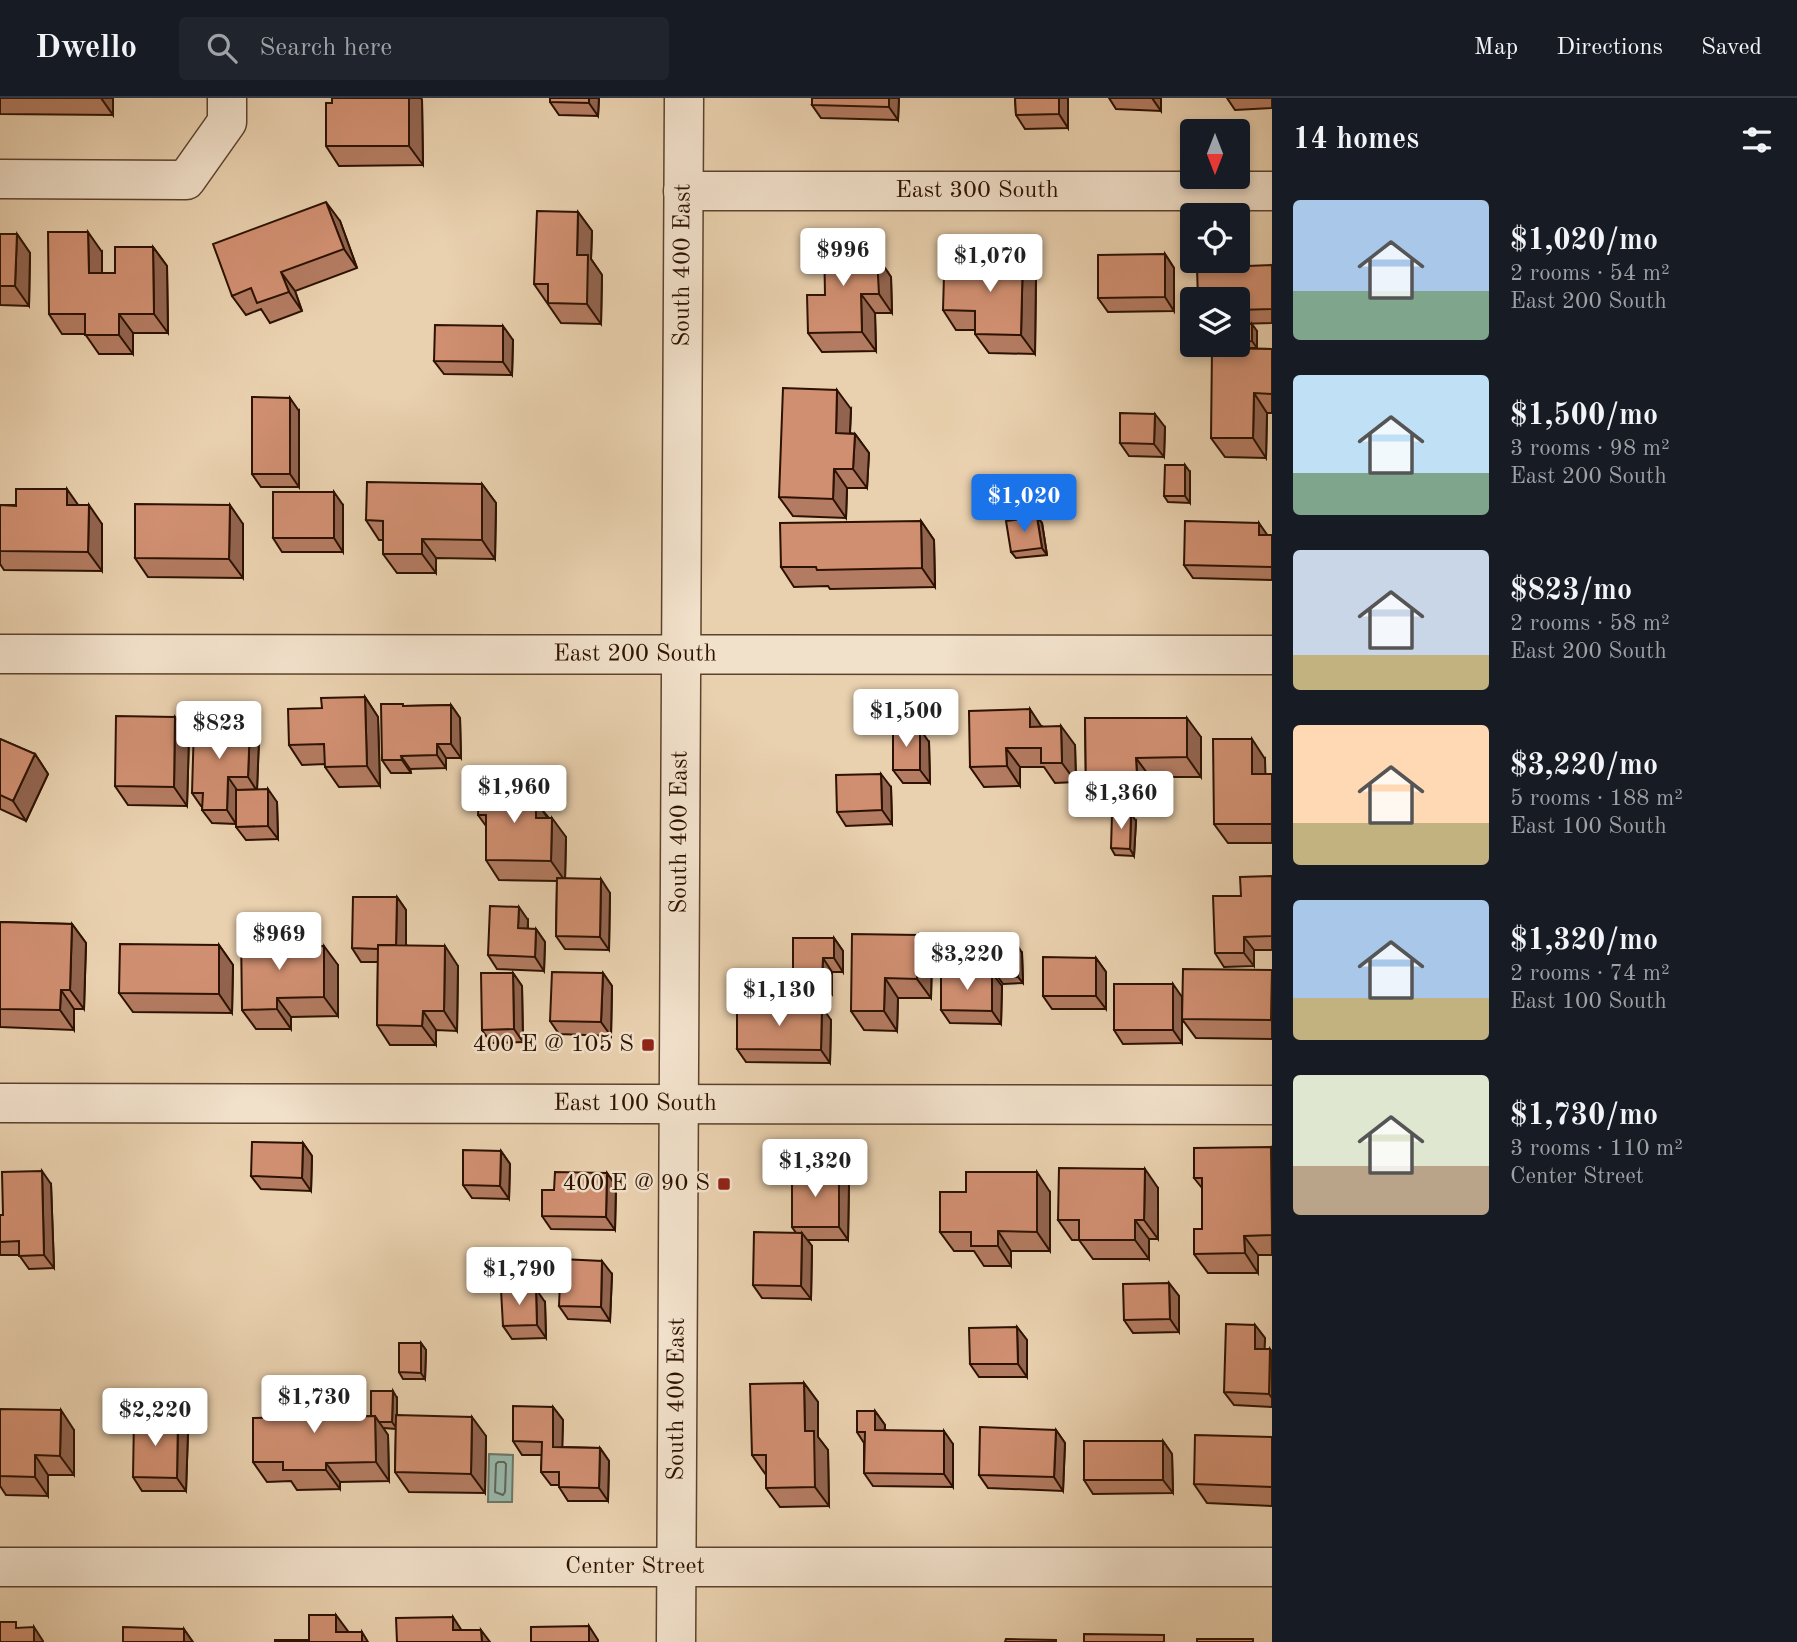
<!DOCTYPE html>
<html lang="en">
<head>
<meta charset="utf-8">
<style>
	:root { --surface:#171b24; --page:#20242c; --text:#f1f3f6; --muted:#9ea1a6; --line:#363941; --accent:#1a73e8 }
	body { margin:0; font-family:"Old Standard TT",serif; background:var(--page); color:var(--text); height:100vh; display:flex; flex-direction:column; font-size:26px; white-space:nowrap }
	* { box-sizing:border-box; margin:0 }
	p { font-size:23px; color:var(--muted) }
	.icon { flex:none; width:38px; height:38px; fill:none; stroke:currentColor; stroke-width:2; stroke-linecap:round; stroke-linejoin:round }
	.map { position:relative; flex:1; overflow:hidden }
	.side { display:flex; flex-direction:column; background:var(--surface); width:525px }
	.side>* { flex:none }
	.needle { width:46px; rotate:180deg }
	.controls { position:absolute; left:1180px; top:21px; display:grid; gap:14px }
	.controls a { display:grid; place-items:center; width:70px; height:70px; border-radius:7px; background:var(--surface); box-shadow:0 4px 10px #0003; font-size:35px }
	.price { position:absolute; translate:-50% -60px; padding:0 16px; border-radius:7px; background:#fff; color:#222; font-size:23px; line-height:46px; filter:drop-shadow(0 2px 4px #0008) }
	.price::after { content:''; position:absolute; left:50%; top:42px; width:21px; height:16px; margin-left:-10px; background:inherit; clip-path:polygon(0 0,100% 0,50% 100%) }
	.price.selected { background:var(--accent); color:#fff }
	ul { padding:0; list-style:none }
	li { display:flex; align-items:center; gap:21px; height:175px; padding:0 21px }
	li span { display:grid; place-items:center; flex:none; width:196px; height:140px; border-radius:7px; color:#555 }
	li>.icon { margin-inline-start:auto }
	span .icon { width:84px; height:84px; fill:#fffc; stroke-width:1 }
	li b { font-size:30px }
	h2 { display:flex; justify-content:space-between; align-items:center; height:84px; padding:0 21px; font-size:30px }
	header { display:flex; align-items:center; gap:42px; box-sizing:border-box; height:98px; padding:0 35px; background:var(--surface); border-bottom:2px solid var(--line) }
	header strong { font-size:33px }
	nav { display:flex; gap:38px; margin-inline-start:auto; font-size:24px }
	.search { width:490px; height:63px; background:var(--page); display:flex; align-items:center; gap:18px; box-sizing:border-box; padding:0 24px; border-radius:7px; color:var(--muted); font-size:26px }
	main { display:flex; flex:1; min-height:0 }
	.map>svg:first-child { display:block }
	.water { fill:#97b7ab; stroke:#6d7567; stroke-width:2 }
	.lines { fill:none; stroke-linecap:round; stroke-linejoin:round }
	.shore { stroke:#626456; stroke-width:2 }
	.minor-casing { stroke:#5c422c; stroke-width:41 }
	.minor { stroke:#f1e0ca; stroke-width:38 }
	.wall { fill:#b37b61; stroke:#2d1201; stroke-width:2 }
	.shaded-wall { fill:#92644f; stroke:#2d1201; stroke-width:2 }
	.building { fill:#d08f71; stroke:#2d1201; stroke-width:2 }
	.poi-dot { fill:#8f2418; stroke:#f1e0ca; stroke-width:2.5 }
	.labels { text-anchor:middle; dominant-baseline:central; stroke-width:5; stroke-linejoin:round; paint-order:stroke }
	.street-label { font-size:24px; fill:#2d1201; stroke:#f1e0ca }
	.poi-label { font-size:24px; fill:#2d1201; stroke:#f1e0ca; text-anchor:end }
</style>
</head>
<body>
<header>
<strong>Dwello</strong>
<div class="search"><svg class="icon" aria-label="search" viewBox="0 0 24 24"><circle cx="10" cy="10" r="6"/><path d="M15 15l6 6"/></svg>Search here</div>
<nav><a>Map</a><a>Directions</a><a>Saved</a></nav>
</header>
<main>
<div class="map">
<svg width="1272" height="1544" viewBox="0 0 1272 1544">
	<rect width="100%" height="100%" fill="#e9d0ae"/>
	<filter id="stains"><feTurbulence type="fractalNoise" baseFrequency=".00286" numOctaves="4"/><feColorMatrix values="0 0 0 0 .2 0 0 0 0 .09 0 0 0 0 .02 0 0 0 .5 -.17"/></filter>
	<radialGradient id="worn" r=".72"><stop offset=".6" stop-color="#630" stop-opacity="0"/><stop offset="1" stop-color="#630" stop-opacity=".3"/></radialGradient>
	<path class="water" d="M 489,1356 L 513,1357 L 512,1404 L 488,1404 Z"/>
	<g class="lines">
		<path class="shore" d="M 498,1364 L 504,1364 L 506,1366 L 505,1394 L 503,1397 L 495,1394 L 496,1366 Z"/>
		<defs>
			<g id="minor">
				<path d="M 0,81 L 186,82 L 227,24 L 227,0"/>
				<path id="s1" d="M 683,93 L 1272,93"/>
				<path id="s2" d="M 0,556 L 1272,557"/>
				<path id="s3" d="M 0,1005 L 1272,1007"/>
				<path id="s4" d="M 0,1469 L 1272,1469"/>
				<path id="s5" d="M 676,1544 L 684,0"/>
			</g>
		</defs>
		<use href="#minor" class="minor-casing"/>
		<use href="#minor" class="minor"/>
	</g>
	<path class="wall" d="M 0,0 L 113,0 L 113,17 L 0,16 Z
		M 409,0 L 421,0 L 422,2 L 423,67 L 339,68 L 326,48 L 332,5 Z
		M 550,0 L 599,0 L 598,18 L 559,17 L 550,4 Z
		M 899,0 L 898,22 L 821,20 L 812,7 Z
		M 1015,0 L 1068,0 L 1068,30 L 1025,31 L 1016,17 Z
		M 1109,0 L 1161,0 L 1161,13 L 1116,11 Z
		M 1227,0 L 1272,0 L 1272,10 L 1235,12 Z
		M 578,114 L 592,133 L 591,161 L 602,177 L 601,226 L 561,225 L 534,186 Z
		M 340,123 L 357,170 L 295,193 L 302,213 L 270,225 L 261,211 L 246,217 L 232,198 Z
		M 0,136 L 17,136 L 30,155 L 29,208 L 0,207 Z
		M 153,149 L 167,168 L 168,235 L 133,235 L 133,256 L 99,256 L 85,236 L 62,236 L 49,216 L 102,154 L 102,175 L 115,175 Z
		M 1023,156 L 1036,176 L 1035,256 L 989,255 L 975,236 L 975,232 L 956,232 L 943,212 L 981,178 Z
		M 1165,156 L 1174,170 L 1174,213 L 1108,214 L 1098,200 Z
		M 879,159 L 879,161 L 891,179 L 892,215 L 875,215 L 876,253 L 822,254 L 808,235 L 825,197 Z
		M 1272,167 L 1272,225 L 1237,226 L 1237,201 Z
		M 1237,226 L 1257,233 L 1257,250 L 1232,250 L 1272,251 L 1272,315 L 1267,315 L 1266,360 L 1225,359 L 1211,340 L 1230,250 L 1227,247 L 1237,247 Z
		M 513,242 L 512,277 L 444,276 L 434,263 Z
		M 851,311 L 850,335 L 855,336 L 869,355 L 867,390 L 847,390 L 846,420 L 793,418 L 779,399 Z
		M 299,313 L 299,389 L 261,389 L 252,376 Z
		M 1165,329 L 1164,359 L 1129,358 L 1120,345 Z
		M 1190,374 L 1190,405 L 1168,404 L 1164,398 Z
		M 482,386 L 496,405 L 495,461 L 436,460 L 436,475 L 397,475 L 383,456 L 383,442 L 379,442 L 366,422 Z
		M 0,407 L 78,407 L 102,426 L 102,473 L 4,472 L 0,466 Z
		M 343,407 L 343,454 L 282,454 L 273,440 Z
		M 1037,419 L 1042,425 L 1047,457 L 1016,460 L 1011,454 Z
		M 921,423 L 934,442 L 935,489 L 830,491 L 828,488 L 794,489 L 781,469 Z
		M 243,426 L 243,480 L 148,479 L 135,460 Z
		M 1268,437 L 1272,437 L 1272,482 L 1193,480 L 1184,467 Z
		M 365,599 L 378,619 L 380,688 L 339,689 L 325,669 L 325,666 L 302,667 L 289,647 L 322,610 Z
		M 451,607 L 460,620 L 461,660 L 446,660 L 446,670 L 410,671 L 411,675 L 391,675 L 382,662 L 405,608 Z
		M 175,619 L 189,638 L 187,708 L 128,707 L 115,688 Z
		M 1085,620 L 1201,639 L 1201,679 L 1150,679 L 1150,695 L 1134,696 L 1134,711 L 1100,712 L 1086,692 Z
		M 1042,628 L 1075,647 L 1076,684 L 1055,685 L 1044,669 L 1020,669 L 1020,688 L 984,689 L 970,669 Z
		M 0,641 L 35,656 L 48,676 L 26,723 L 0,711 Z
		M 259,641 L 257,691 L 277,704 L 278,741 L 246,742 L 236,729 L 236,726 L 212,725 L 202,712 L 202,708 L 201,708 L 192,695 Z
		M 929,644 L 930,685 L 903,685 L 893,672 Z
		M 1265,661 L 1265,676 L 1272,676 L 1272,745 L 1228,745 L 1214,726 Z
		M 520,681 L 534,701 L 534,703 L 566,739 L 565,781 L 610,795 L 609,852 L 565,851 L 556,838 L 557,783 L 499,782 L 486,762 L 486,728 L 478,717 L 487,699 Z
		M 891,689 L 892,726 L 846,728 L 837,714 Z
		M 1136,723 L 1134,758 L 1115,757 L 1111,750 Z
		M 1272,778 L 1272,852 L 1254,852 L 1254,868 L 1224,869 L 1215,855 L 1241,798 Z
		M 397,799 L 406,812 L 406,847 L 458,868 L 457,933 L 436,932 L 436,947 L 390,947 L 377,927 L 378,864 L 361,864 L 352,850 Z
		M 528,822 L 528,831 L 536,831 L 545,844 L 544,873 L 497,871 L 488,857 Z
		M 0,824 L 72,826 L 86,845 L 84,911 L 74,911 L 74,932 L 0,929 Z
		M 269,833 L 279,849 L 338,867 L 338,918 L 291,919 L 291,931 L 256,931 L 242,912 Z
		M 919,837 L 932,857 L 931,900 L 898,900 L 897,933 L 864,932 L 851,913 Z
		M 834,840 L 843,853 L 843,874 L 832,874 L 832,896 L 802,896 L 793,883 Z
		M 219,847 L 233,867 L 232,915 L 133,914 L 119,895 Z
		M 1022,855 L 1023,885 L 1003,886 L 998,879 Z
		M 1096,860 L 1106,874 L 1106,911 L 1052,911 L 1043,898 Z
		M 1272,873 L 1272,941 L 1196,940 L 1182,921 Z
		M 513,875 L 522,888 L 523,944 L 491,945 L 482,932 Z
		M 603,875 L 612,888 L 611,938 L 559,936 L 550,923 Z
		M 1002,888 L 1001,926 L 950,925 L 941,912 Z
		M 1182,899 L 1182,945 L 1123,946 L 1114,932 Z
		M 831,922 L 830,965 L 746,964 L 737,951 Z
		M 303,1045 L 312,1058 L 311,1093 L 261,1091 L 251,1078 Z
		M 1271,1049 L 1272,1157 L 1258,1157 L 1258,1175 L 1208,1175 L 1194,1156 L 1202,1131 L 1202,1090 L 1194,1080 Z
		M 501,1053 L 510,1066 L 509,1101 L 472,1100 L 463,1087 Z
		M 839,1073 L 849,1086 L 848,1142 L 807,1142 L 812,1148 L 811,1201 L 762,1200 L 753,1187 L 796,1135 L 792,1129 Z
		M 607,1075 L 616,1088 L 615,1132 L 551,1131 L 542,1118 L 554,1092 Z
		M 51,1086 L 54,1170 L 29,1171 L 19,1157 L 0,1157 L 0,1117 L 3,1117 Z
		M 1158,1090 L 1158,1141 L 1149,1141 L 1149,1161 L 1093,1161 L 1079,1142 L 1072,1142 L 1058,1122 Z
		M 1050,1094 L 1050,1153 L 1011,1153 L 1011,1168 L 984,1168 L 974,1153 L 954,1153 L 940,1134 Z
		M 612,1176 L 610,1223 L 568,1221 L 559,1208 Z
		M 1169,1185 L 1179,1198 L 1179,1234 L 1133,1235 L 1124,1222 Z
		M 545,1204 L 546,1240 L 512,1241 L 503,1228 Z
		M 1255,1227 L 1265,1240 L 1264,1251 L 1270,1251 L 1272,1254 L 1272,1309 L 1234,1307 L 1224,1294 Z
		M 1017,1229 L 1027,1242 L 1027,1279 L 979,1279 L 970,1266 Z
		M 421,1245 L 426,1252 L 425,1281 L 403,1281 L 399,1274 Z
		M 804,1285 L 818,1304 L 818,1339 L 828,1352 L 829,1408 L 780,1409 L 766,1390 L 766,1377 L 752,1357 Z
		M 397,1300 L 397,1317 L 486,1338 L 485,1395 L 409,1394 L 395,1374 L 396,1331 L 383,1330 L 388,1337 L 389,1383 L 340,1384 L 340,1391 L 297,1392 L 291,1383 L 267,1384 L 253,1364 L 296,1319 L 341,1304 L 341,1318 L 371,1318 Z
		M 553,1309 L 563,1322 L 562,1349 L 600,1350 L 609,1363 L 608,1403 L 568,1403 L 559,1389 L 559,1387 L 551,1387 L 541,1374 L 542,1357 L 522,1357 L 513,1343 Z
		M 0,1311 L 74,1332 L 74,1377 L 48,1377 L 48,1398 L 6,1397 L 0,1388 Z
		M 875,1313 L 885,1327 L 885,1332 L 953,1346 L 953,1389 L 873,1388 L 864,1375 L 864,1345 L 857,1334 Z
		M 1056,1332 L 1065,1345 L 1063,1393 L 988,1390 L 979,1377 Z
		M 188,1334 L 186,1393 L 142,1393 L 133,1379 Z
		M 1272,1339 L 1272,1408 L 1207,1405 L 1194,1386 Z
		M 1163,1343 L 1172,1356 L 1173,1395 L 1093,1396 L 1084,1382 Z"/>
	<path class="shaded-wall" d="M 101,0 L 113,0 L 113,17 Z
		M 409,0 L 421,0 L 422,2 L 423,67 L 409,48 Z
		M 589,0 L 599,0 L 598,18 L 589,5 Z
		M 889,0 L 899,0 L 898,22 L 889,9 Z
		M 1059,0 L 1068,0 L 1068,30 L 1059,16 Z
		M 1152,0 L 1161,0 L 1161,13 Z
		M 326,104 L 340,123 L 357,170 L 344,151 Z
		M 578,114 L 592,133 L 591,161 L 602,177 L 601,226 L 587,206 L 577,157 Z
		M 88,134 L 102,154 L 102,195 L 89,175 Z
		M 17,136 L 30,155 L 29,208 L 15,188 Z
		M 865,140 L 891,179 L 892,215 L 879,196 L 865,160 Z
		M 153,149 L 167,168 L 168,235 L 154,216 Z
		M 1023,156 L 1036,176 L 1035,256 L 1021,237 Z
		M 1165,156 L 1174,170 L 1174,213 L 1165,199 Z
		M 281,174 L 295,193 L 302,213 L 289,194 Z
		M 861,196 L 875,215 L 876,253 L 862,234 Z
		M 119,216 L 133,235 L 133,256 L 119,237 Z
		M 1252,226 L 1257,233 L 1257,250 L 1252,243 Z
		M 503,228 L 513,242 L 512,277 L 503,264 Z
		M 837,292 L 851,311 L 849,354 L 836,335 Z
		M 1254,295 L 1267,315 L 1266,360 L 1253,340 Z
		M 290,300 L 299,313 L 299,389 L 290,376 Z
		M 1155,316 L 1165,329 L 1164,359 L 1154,346 Z
		M 855,336 L 869,355 L 867,390 L 853,371 Z
		M 1185,367 L 1190,374 L 1190,405 L 1185,398 Z
		M 834,371 L 847,390 L 846,420 L 833,401 Z
		M 482,386 L 496,405 L 495,461 L 482,442 Z
		M 67,391 L 81,411 L 67,407 Z
		M 334,394 L 343,407 L 343,454 L 334,440 Z
		M 89,407 L 102,426 L 102,473 L 88,454 Z
		M 230,407 L 243,426 L 243,480 L 229,461 Z
		M 1037,419 L 1042,425 L 1047,457 L 1042,450 Z
		M 921,423 L 934,442 L 935,489 L 922,470 Z
		M 1259,425 L 1268,438 L 1259,437 Z
		M 422,441 L 436,460 L 436,475 L 422,456 Z
		M 365,599 L 378,619 L 380,688 L 367,668 Z
		M 451,607 L 460,620 L 461,660 L 451,646 Z
		M 1030,611 L 1043,631 L 1030,629 Z
		M 175,619 L 189,638 L 187,708 L 174,689 Z
		M 1187,620 L 1201,639 L 1201,679 L 1187,659 Z
		M 250,628 L 259,641 L 257,693 L 248,679 Z
		M 1061,628 L 1075,647 L 1076,684 L 1062,665 Z
		M 920,631 L 929,644 L 930,685 L 920,672 Z
		M 1252,641 L 1265,661 L 1266,696 L 1252,676 Z
		M 437,646 L 446,660 L 446,670 L 437,657 Z
		M 1006,650 L 1020,669 L 1020,688 L 1007,668 Z
		M 35,656 L 48,676 L 26,723 L 13,703 Z
		M 401,658 L 410,671 L 411,675 L 402,662 Z
		M 1136,660 L 1150,679 L 1150,695 L 1137,676 Z
		M 881,676 L 891,689 L 892,726 L 882,712 Z
		M 1120,676 L 1134,696 L 1134,711 L 1120,692 Z
		M 228,679 L 237,692 L 236,726 L 227,712 Z
		M 520,681 L 534,701 L 534,722 L 520,703 Z
		M 268,691 L 277,704 L 278,741 L 268,728 Z
		M 536,703 L 549,722 L 536,720 Z
		M 1131,716 L 1136,723 L 1134,758 L 1130,751 Z
		M 552,720 L 566,739 L 565,783 L 551,763 Z
		M 601,781 L 610,795 L 609,852 L 600,839 Z
		M 397,799 L 406,812 L 406,864 L 396,851 Z
		M 519,809 L 528,822 L 527,844 L 518,830 Z
		M 72,826 L 86,845 L 84,911 L 70,892 Z
		M 536,831 L 545,844 L 544,873 L 535,859 Z
		M 269,833 L 282,853 L 269,849 Z
		M 919,837 L 932,857 L 931,900 L 917,881 Z
		M 1244,839 L 1254,852 L 1254,868 L 1244,855 Z
		M 834,840 L 843,853 L 843,874 L 834,860 Z
		M 219,847 L 233,867 L 232,915 L 219,896 Z
		M 324,848 L 338,867 L 338,918 L 324,899 Z
		M 445,848 L 458,868 L 457,933 L 444,913 Z
		M 1018,848 L 1022,855 L 1023,885 L 1018,879 Z
		M 823,860 L 832,874 L 832,896 L 822,883 Z
		M 1096,860 L 1106,874 L 1106,911 L 1096,898 Z
		M 1272,873 L 1272,923 L 1271,922 Z
		M 513,875 L 522,888 L 523,944 L 514,931 Z
		M 603,875 L 612,888 L 611,938 L 601,924 Z
		M 992,875 L 1002,888 L 1001,926 L 992,913 Z
		M 885,880 L 898,900 L 897,933 L 884,913 Z
		M 1173,886 L 1182,899 L 1182,945 L 1173,932 Z
		M 61,892 L 74,911 L 74,932 L 60,912 Z
		M 277,900 L 291,919 L 291,931 L 277,911 Z
		M 822,909 L 831,922 L 830,965 L 821,952 Z
		M 423,913 L 436,932 L 436,947 L 422,928 Z
		M 303,1045 L 312,1058 L 311,1093 L 302,1080 Z
		M 501,1053 L 510,1066 L 509,1101 L 500,1088 Z
		M 1145,1071 L 1158,1090 L 1158,1141 L 1144,1122 Z
		M 42,1073 L 51,1086 L 54,1170 L 44,1157 Z
		M 839,1073 L 849,1086 L 848,1142 L 839,1129 Z
		M 1037,1074 L 1050,1094 L 1050,1153 L 1037,1134 Z
		M 607,1075 L 616,1088 L 615,1132 L 606,1119 Z
		M 1135,1122 L 1149,1141 L 1149,1161 L 1135,1142 Z
		M 998,1133 L 1011,1153 L 1011,1168 L 998,1148 Z
		M 802,1135 L 812,1148 L 811,1201 L 801,1188 Z
		M 1244,1138 L 1258,1157 L 1258,1175 L 1245,1155 Z
		M 602,1163 L 612,1176 L 610,1223 L 601,1209 Z
		M 1169,1185 L 1179,1198 L 1179,1234 L 1170,1221 Z
		M 536,1191 L 545,1204 L 546,1240 L 537,1227 Z
		M 1255,1227 L 1265,1240 L 1264,1264 L 1255,1251 Z
		M 1017,1229 L 1027,1242 L 1027,1279 L 1018,1266 Z
		M 421,1245 L 426,1252 L 425,1281 L 421,1275 Z
		M 1270,1251 L 1272,1254 L 1272,1300 L 1269,1296 Z
		M 328,1285 L 341,1304 L 341,1338 L 328,1319 Z
		M 804,1285 L 818,1304 L 818,1339 L 828,1352 L 829,1408 L 815,1389 L 805,1333 Z
		M 393,1293 L 397,1300 L 397,1331 L 392,1324 Z
		M 553,1309 L 563,1322 L 562,1362 L 553,1349 Z
		M 61,1312 L 74,1332 L 74,1377 L 60,1358 Z
		M 875,1313 L 885,1327 L 884,1345 L 875,1332 Z
		M 375,1318 L 388,1337 L 389,1383 L 376,1364 Z
		M 472,1319 L 486,1338 L 485,1395 L 471,1376 Z
		M 178,1320 L 188,1334 L 186,1393 L 177,1380 Z
		M 1056,1332 L 1065,1345 L 1063,1393 L 1054,1379 Z
		M 944,1333 L 953,1346 L 953,1389 L 944,1376 Z
		M 1163,1343 L 1172,1356 L 1173,1395 L 1163,1382 Z
		M 600,1350 L 609,1363 L 608,1403 L 599,1390 Z
		M 35,1357 L 48,1377 L 48,1398 L 35,1379 Z
		M 326,1365 L 340,1384 L 340,1391 L 326,1372 Z
		M 336,1517 L 350,1536 L 336,1534 Z
		M 453,1519 L 466,1539 L 453,1532 Z
		M 589,1528 L 598,1542 L 598,1544 L 589,1544 Z
		M 34,1529 L 43,1543 L 43,1544 L 34,1544 Z
		M 184,1531 L 193,1544 L 184,1544 Z
		M 481,1532 L 490,1544 L 482,1544 Z
		M 362,1534 L 368,1544 L 362,1544 Z"/>
	<path class="building" d="M 332,0 L 409,0 L 409,48 L 326,48 L 326,5 L 332,5 Z
		M 550,0 L 589,0 L 589,5 L 550,4 Z
		M 812,0 L 889,0 L 889,9 L 812,7 Z
		M 1015,0 L 1059,0 L 1059,16 L 1016,17 Z
		M 326,104 L 344,151 L 281,174 L 289,194 L 257,205 L 251,190 L 232,198 L 213,146 Z
		M 537,113 L 578,114 L 577,157 L 588,157 L 587,206 L 548,205 L 548,186 L 534,186 Z
		M 48,134 L 88,134 L 89,175 L 115,175 L 115,149 L 153,149 L 154,216 L 119,216 L 119,237 L 85,237 L 85,216 L 49,216 Z
		M 0,136 L 17,136 L 15,188 L 0,188 Z
		M 865,140 L 865,160 L 877,160 L 879,196 L 861,196 L 862,234 L 808,235 L 807,197 L 825,197 L 824,141 Z
		M 982,155 L 1023,156 L 1021,237 L 975,236 L 975,213 L 943,212 L 944,177 L 981,178 Z
		M 1165,156 L 1165,199 L 1098,200 L 1098,157 Z
		M 1272,167 L 1272,211 L 1237,212 L 1237,201 L 1198,201 L 1197,170 Z
		M 1237,226 L 1252,226 L 1252,243 L 1237,244 Z
		M 435,227 L 503,228 L 503,264 L 434,263 Z
		M 1212,250 L 1272,251 L 1272,296 L 1254,295 L 1253,340 L 1211,340 Z
		M 783,290 L 837,292 L 836,335 L 855,336 L 853,371 L 834,371 L 833,401 L 779,399 Z
		M 252,299 L 290,300 L 290,376 L 252,376 Z
		M 1120,315 L 1155,316 L 1154,346 L 1120,345 Z
		M 1165,367 L 1185,367 L 1185,398 L 1164,398 Z
		M 367,384 L 482,386 L 482,442 L 422,441 L 422,456 L 383,456 L 383,423 L 366,422 Z
		M 16,391 L 67,391 L 67,407 L 89,407 L 88,454 L 0,453 L 0,407 L 16,408 Z
		M 273,394 L 334,394 L 334,440 L 273,440 Z
		M 135,406 L 230,407 L 229,461 L 135,460 Z
		M 1037,419 L 1042,450 L 1011,454 L 1006,423 Z
		M 921,423 L 922,470 L 817,472 L 816,469 L 781,469 L 780,425 Z
		M 1185,423 L 1259,425 L 1259,437 L 1272,437 L 1272,469 L 1184,467 Z
		M 365,599 L 367,668 L 325,669 L 324,646 L 289,647 L 288,611 L 322,610 L 321,600 Z
		M 381,606 L 403,606 L 403,608 L 451,607 L 451,646 L 437,646 L 437,657 L 401,658 L 402,662 L 382,662 Z
		M 1030,611 L 1030,629 L 1061,628 L 1062,665 L 1041,665 L 1041,650 L 1006,650 L 1007,668 L 970,669 L 969,613 Z
		M 116,618 L 175,619 L 174,689 L 115,688 Z
		M 1085,620 L 1187,620 L 1187,659 L 1136,660 L 1137,676 L 1120,676 L 1120,692 L 1086,692 Z
		M 194,626 L 250,628 L 248,679 L 228,679 L 227,712 L 202,712 L 203,695 L 192,695 Z
		M 893,631 L 920,631 L 920,672 L 893,672 Z
		M 0,641 L 35,656 L 13,703 L 0,697 Z
		M 1213,641 L 1252,641 L 1252,676 L 1272,676 L 1272,726 L 1214,726 Z
		M 881,676 L 882,712 L 837,714 L 836,677 Z
		M 487,681 L 520,681 L 520,703 L 536,703 L 536,720 L 552,720 L 551,763 L 486,762 L 486,717 L 478,717 L 479,699 L 487,699 Z
		M 268,691 L 268,728 L 236,729 L 236,692 Z
		M 1112,716 L 1131,716 L 1130,751 L 1111,750 Z
		M 1272,778 L 1272,838 L 1244,839 L 1244,855 L 1215,855 L 1213,798 L 1241,798 L 1240,779 Z
		M 557,780 L 601,781 L 600,839 L 556,838 Z
		M 353,799 L 397,799 L 396,847 L 378,847 L 378,851 L 352,850 Z
		M 490,808 L 519,809 L 518,830 L 536,831 L 535,859 L 488,857 Z
		M 0,824 L 72,826 L 70,892 L 61,892 L 60,912 L 0,911 Z
		M 269,833 L 269,849 L 324,848 L 324,899 L 277,900 L 277,911 L 242,912 L 241,834 Z
		M 852,836 L 919,837 L 917,881 L 885,880 L 884,913 L 851,913 Z
		M 793,840 L 834,840 L 834,860 L 823,860 L 822,883 L 793,883 Z
		M 120,846 L 219,847 L 219,896 L 119,895 Z
		M 378,847 L 445,848 L 444,913 L 423,913 L 422,928 L 377,927 Z
		M 997,848 L 1018,848 L 1018,879 L 998,879 Z
		M 1043,859 L 1096,860 L 1096,898 L 1043,898 Z
		M 1183,871 L 1272,872 L 1271,922 L 1182,921 Z
		M 552,874 L 603,875 L 601,924 L 550,923 Z
		M 941,874 L 992,875 L 992,913 L 941,912 Z
		M 481,875 L 513,875 L 514,931 L 482,932 Z
		M 1114,886 L 1173,886 L 1173,932 L 1114,932 Z
		M 737,908 L 822,909 L 821,952 L 737,951 Z
		M 252,1044 L 303,1045 L 302,1080 L 251,1078 Z
		M 1271,1049 L 1272,1137 L 1244,1138 L 1245,1155 L 1194,1156 L 1194,1131 L 1202,1131 L 1202,1080 L 1194,1080 L 1194,1050 Z
		M 463,1052 L 501,1053 L 500,1088 L 463,1087 Z
		M 1059,1070 L 1145,1071 L 1144,1122 L 1135,1122 L 1135,1142 L 1079,1142 L 1079,1122 L 1058,1122 Z
		M 792,1072 L 839,1073 L 839,1129 L 792,1129 Z
		M 42,1073 L 44,1157 L 19,1158 L 19,1143 L 0,1144 L 0,1117 L 3,1117 L 2,1074 Z
		M 555,1074 L 607,1075 L 606,1119 L 542,1118 L 542,1092 L 554,1092 Z
		M 966,1074 L 1037,1074 L 1037,1134 L 998,1133 L 998,1148 L 971,1148 L 971,1134 L 940,1134 L 940,1094 L 966,1094 Z
		M 754,1134 L 802,1135 L 801,1188 L 753,1187 Z
		M 561,1161 L 602,1163 L 601,1209 L 559,1208 Z
		M 1169,1185 L 1170,1221 L 1124,1222 L 1123,1186 Z
		M 536,1191 L 537,1227 L 503,1228 L 501,1192 Z
		M 1226,1226 L 1255,1227 L 1255,1251 L 1270,1251 L 1269,1296 L 1224,1294 Z
		M 1017,1229 L 1018,1266 L 970,1266 L 969,1230 Z
		M 399,1245 L 421,1245 L 421,1275 L 399,1274 Z
		M 296,1285 L 328,1285 L 328,1319 L 375,1318 L 376,1364 L 326,1365 L 326,1372 L 283,1372 L 283,1364 L 253,1364 L 253,1320 L 296,1319 Z
		M 804,1285 L 805,1333 L 814,1333 L 815,1389 L 766,1390 L 766,1357 L 752,1357 L 750,1286 Z
		M 371,1293 L 393,1293 L 392,1324 L 379,1324 L 375,1318 L 371,1318 Z
		M 513,1308 L 553,1309 L 553,1349 L 600,1350 L 599,1390 L 559,1389 L 559,1374 L 541,1374 L 542,1344 L 513,1343 Z
		M 0,1311 L 61,1312 L 60,1358 L 35,1357 L 35,1379 L 0,1378 Z
		M 857,1313 L 875,1313 L 875,1332 L 944,1333 L 944,1376 L 864,1375 L 865,1334 L 857,1334 Z
		M 396,1317 L 472,1319 L 471,1376 L 395,1374 Z
		M 134,1319 L 178,1320 L 177,1380 L 133,1379 Z
		M 980,1329 L 1056,1332 L 1054,1379 L 979,1377 Z
		M 1195,1337 L 1272,1339 L 1272,1389 L 1194,1386 Z
		M 1084,1343 L 1163,1343 L 1163,1382 L 1084,1382 Z
		M 309,1517 L 336,1517 L 336,1534 L 362,1534 L 362,1544 L 275,1544 L 275,1542 L 309,1542 Z
		M 453,1519 L 453,1532 L 481,1532 L 482,1544 L 397,1544 L 396,1520 Z
		M 0,1524 L 16,1524 L 16,1530 L 34,1529 L 34,1544 L 0,1544 Z
		M 589,1528 L 589,1544 L 531,1544 L 531,1529 Z
		M 123,1529 L 184,1531 L 184,1544 L 123,1544 Z
		M 1084,1536 L 1164,1537 L 1164,1544 L 1084,1544 Z
		M 1006,1541 L 1056,1542 L 1056,1544 L 1005,1544 Z
		M 1197,1541 L 1253,1541 L 1253,1544 L 1197,1544 Z"/>
	<g class="poi-dot">
		<rect x="641" y="940" width="14" height="14" rx="3.5"/>
		<rect x="717" y="1079" width="14" height="14" rx="3.5"/>
	</g>
	<g class="labels">
		<g class="street-label">
			<text stroke="none"><textPath href="#s1" startOffset="294">East 300 South</textPath></text>
			<text stroke="none"><textPath href="#s5" startOffset="1377">South 400 East</textPath></text>
			<text stroke="none"><textPath href="#s2" startOffset="635">East 200 South</textPath></text>
			<text stroke="none"><textPath href="#s5" startOffset="810">South 400 East</textPath></text>
			<text stroke="none"><textPath href="#s3" startOffset="635">East 100 South</textPath></text>
			<text stroke="none"><textPath href="#s5" startOffset="243">South 400 East</textPath></text>
			<text stroke="none"><textPath href="#s4" startOffset="635">Center Street</textPath></text>
		</g>
		<g class="poi-label">
			<text x="634" y="947">400 E @ 105 S</text>
			<text x="710" y="1086">400 E @ 90 S</text>
		</g>
	</g>
	<rect width="100%" height="100%" filter="url(#stains)"/>
	<rect width="100%" height="100%" fill="url(#worn)"/>
</svg>
<div class="controls">
<a><svg class="needle" viewBox="-14 -14 28 28"><path d="M0-13l5 13h-10z" fill="#e53935"/><path d="M0 13l5-13h-10z" fill="#9ea1a6"/></svg></a>
<a><svg class="icon" aria-label="locate" viewBox="0 0 24 24"><circle cx="12" cy="12" r="6"/><path d="M12 2v4M12 18v4M2 12h4M18 12h4"/></svg></a>
<a><svg class="icon" aria-label="layers" viewBox="0 0 24 24"><path d="M12 4l9 5-9 5-9-5zM3 14l9 5 9-5"/></svg></a>
</div>
<b class="price" style="left:843px;top:190px">$996</b>
<b class="price" style="left:990px;top:196px">$1,070</b>
<b class="price selected" style="left:1024px;top:436px">$1,020</b>
<b class="price" style="left:906px;top:651px">$1,500</b>
<b class="price" style="left:219px;top:663px">$823</b>
<b class="price" style="left:514px;top:727px">$1,960</b>
<b class="price" style="left:1121px;top:733px">$1,360</b>
<b class="price" style="left:279px;top:874px">$969</b>
<b class="price" style="left:967px;top:894px">$3,220</b>
<b class="price" style="left:779px;top:930px">$1,130</b>
<b class="price" style="left:815px;top:1101px">$1,320</b>
<b class="price" style="left:519px;top:1209px">$1,790</b>
<b class="price" style="left:314px;top:1337px">$1,730</b>
<b class="price" style="left:155px;top:1350px">$2,220</b>
</div>
<section class="side">
<h2>14 homes<svg class="icon" aria-label="filters" viewBox="0 0 24 24"><path d="M4 7h16M4 17h16"/><circle cx="9" cy="7" r="2"/><circle cx="15" cy="17" r="2"/></svg></h2>
<ul>
<li><span style="background:linear-gradient(#a9c7e8 65%,#7fa58c 0)"><svg class="icon" aria-label="home" viewBox="0 0 24 24"><path d="M3 11l9-7 9 7M6 9v11h12V9"/></svg></span><div><b>$1,020/mo</b><p>2 rooms · 54 m²</p><p>East 200 South</p></div></li>
<li><span style="background:linear-gradient(#bfe0f5 70%,#7fa58c 0)"><svg class="icon" aria-label="home" viewBox="0 0 24 24"><path d="M3 11l9-7 9 7M6 9v11h12V9"/></svg></span><div><b>$1,500/mo</b><p>3 rooms · 98 m²</p><p>East 200 South</p></div></li>
<li><span style="background:linear-gradient(#c9d6e8 75%,#c2b280 0)"><svg class="icon" aria-label="home" viewBox="0 0 24 24"><path d="M3 11l9-7 9 7M6 9v11h12V9"/></svg></span><div><b>$823/mo</b><p>2 rooms · 58 m²</p><p>East 200 South</p></div></li>
<li><span style="background:linear-gradient(#ffd9b3 70%,#c2b280 0)"><svg class="icon" aria-label="home" viewBox="0 0 24 24"><path d="M3 11l9-7 9 7M6 9v11h12V9"/></svg></span><div><b>$3,220/mo</b><p>5 rooms · 188 m²</p><p>East 100 South</p></div></li>
<li><span style="background:linear-gradient(#a9c7e8 70%,#c2b280 0)"><svg class="icon" aria-label="home" viewBox="0 0 24 24"><path d="M3 11l9-7 9 7M6 9v11h12V9"/></svg></span><div><b>$1,320/mo</b><p>2 rooms · 74 m²</p><p>East 100 South</p></div></li>
<li><span style="background:linear-gradient(#dfe7d0 65%,#b9a48a 0)"><svg class="icon" aria-label="home" viewBox="0 0 24 24"><path d="M3 11l9-7 9 7M6 9v11h12V9"/></svg></span><div><b>$1,730/mo</b><p>3 rooms · 110 m²</p><p>Center Street</p></div></li>
</ul>
</section>
</main>
</body>
</html>
